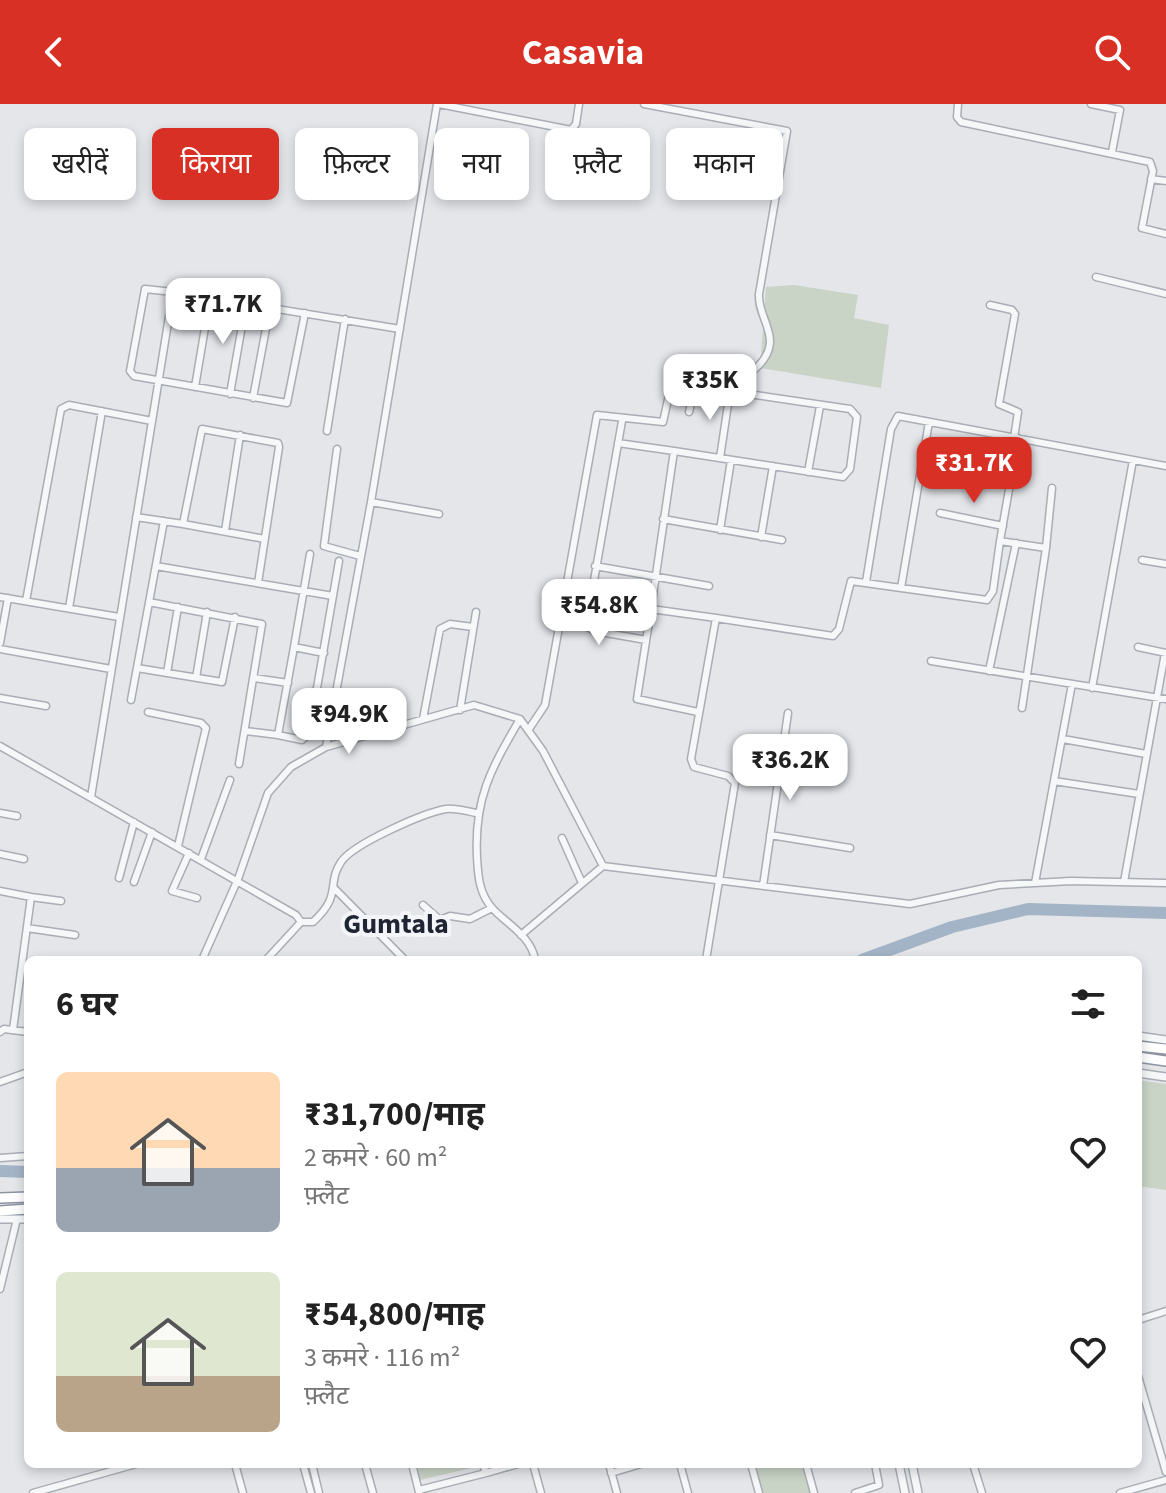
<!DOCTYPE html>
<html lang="hi">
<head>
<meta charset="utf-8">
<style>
	:root { --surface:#fff; --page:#f6f6f6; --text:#222; --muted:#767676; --accent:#d93025 }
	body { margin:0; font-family:"Source Sans 3","Noto Sans Devanagari",sans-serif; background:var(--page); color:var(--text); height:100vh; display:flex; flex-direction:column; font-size:30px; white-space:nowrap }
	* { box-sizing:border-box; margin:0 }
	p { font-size:26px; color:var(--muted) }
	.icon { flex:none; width:44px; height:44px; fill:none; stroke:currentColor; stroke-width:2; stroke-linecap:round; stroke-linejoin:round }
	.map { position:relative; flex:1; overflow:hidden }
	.sheet { position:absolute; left:24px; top:852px; width:1118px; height:512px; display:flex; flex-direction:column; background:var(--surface); border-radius:12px; box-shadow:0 4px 12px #0003 }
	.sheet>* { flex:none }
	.hud { position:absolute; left:24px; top:24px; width:1118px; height:72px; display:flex; gap:16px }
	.price { position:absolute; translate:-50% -68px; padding:0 18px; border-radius:16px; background:#fff; color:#222; font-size:26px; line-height:52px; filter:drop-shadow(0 2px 4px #0008) }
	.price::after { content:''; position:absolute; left:50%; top:48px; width:24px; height:18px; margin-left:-12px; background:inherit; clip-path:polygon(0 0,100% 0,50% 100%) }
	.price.active { background:var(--accent); color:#fff }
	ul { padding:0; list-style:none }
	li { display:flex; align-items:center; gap:24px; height:200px; padding:0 32px }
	li span { display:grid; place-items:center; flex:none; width:224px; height:160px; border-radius:12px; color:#555 }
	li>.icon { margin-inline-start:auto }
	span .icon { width:96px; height:96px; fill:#fffc; stroke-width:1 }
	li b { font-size:34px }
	h2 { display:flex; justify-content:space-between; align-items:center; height:96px; padding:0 32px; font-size:34px }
	.tag { padding:0 28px; border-radius:12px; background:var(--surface); box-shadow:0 4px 12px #0003; font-size:28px; line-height:72px }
	.tag.active { background:var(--accent); color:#fff }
	header { display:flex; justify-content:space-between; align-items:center; height:104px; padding:0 32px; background:var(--accent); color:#fff; font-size:36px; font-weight:700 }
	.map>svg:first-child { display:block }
	.green { fill:#c9d3c6 }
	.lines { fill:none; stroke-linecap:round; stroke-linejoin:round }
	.river { stroke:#a3b4c6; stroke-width:12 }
	.minor-casing { stroke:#a9adb4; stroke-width:9 }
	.tertiary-casing { stroke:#a9adb4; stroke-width:10 }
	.trunk-casing { stroke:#8d94a0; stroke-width:12 }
	.minor { stroke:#f6f7f9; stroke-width:6 }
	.tertiary { stroke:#f6f7f9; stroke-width:7 }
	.trunk { stroke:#fff; stroke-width:9 }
	.labels { text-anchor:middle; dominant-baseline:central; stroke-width:8; stroke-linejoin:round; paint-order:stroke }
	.quarter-label { font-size:28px; font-weight:bold; fill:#1f2532; stroke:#f3f5f8 }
</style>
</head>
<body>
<header><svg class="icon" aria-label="back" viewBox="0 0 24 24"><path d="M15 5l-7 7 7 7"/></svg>Casavia<svg class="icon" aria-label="search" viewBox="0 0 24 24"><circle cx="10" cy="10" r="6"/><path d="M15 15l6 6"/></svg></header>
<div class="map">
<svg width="1166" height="1389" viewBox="0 0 1166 1389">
	<rect width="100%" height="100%" fill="#e4e6ea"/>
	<path class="green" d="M 794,181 L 858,191 L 854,214 L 889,221 L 881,284 L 760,264 L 766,183 Z
		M 1138,976 L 1166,980 L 1166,1086 L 1138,1082 Z
		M 417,1360 L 479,1360 L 480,1362 L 420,1376 Z
		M 753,1360 L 803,1360 L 811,1389 L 761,1389 Z"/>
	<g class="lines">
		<path class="river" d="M 862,856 L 952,823 L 1028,805 L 1166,809
			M 0,1067 L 28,1068"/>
		<defs>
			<path id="minor" d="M 439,0 L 571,26 L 576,20 L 579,0
				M 958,0 L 957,13 L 961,18 L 1150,58 L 1153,67 L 1142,124 L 1166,130
				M 1091,0 L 1120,6 L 1112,48
				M 1151,75 L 1166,77
				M 1096,173 L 1166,190
				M 173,188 L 145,185 L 130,267 L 134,272 L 287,299 L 305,209
				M 990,201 L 1012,206 L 1015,210 L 999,300 L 1018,308 L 1014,334
				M 195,283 L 210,194
				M 230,290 L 246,199
				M 253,294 L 270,203
				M 689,308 L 694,287 L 701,283 L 850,305 L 857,313 L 850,365 L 843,373 L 674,347 L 651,505 L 716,514 L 691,655 L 694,663 L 728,672 L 735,679 L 706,856
				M 622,317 L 586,522 L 595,527 L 646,536
				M 327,327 L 345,215
				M 618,339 L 674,347
				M 337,345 L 324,442 L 360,452
				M 720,354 L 730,287
				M 808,368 L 820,302
				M 371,398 L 439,410
				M 940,409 L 1003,422
				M 136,413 L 183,420
				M 663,415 L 782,436
				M 720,426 L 731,356
				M 225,427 L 240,331
				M 761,433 L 773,362
				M 1000,437 L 1018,334
				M 1046,444 L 1052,384
				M 1142,456 L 1166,460
				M 156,462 L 333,492
				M 595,462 L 709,482
				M 866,478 L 891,325 L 898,312 L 1166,362
				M 258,479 L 279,343 L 278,339 L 202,325 L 183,420 L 265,435
				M 901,484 L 929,318
				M 0,493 L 119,513
				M 590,493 L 651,505 L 637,595 L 698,608
				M 26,497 L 61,305 L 69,301 L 152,317
				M 149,498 L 262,520 L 239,660
				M 69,504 L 102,307
				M 716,514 L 833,532 L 839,525 L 851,477 L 987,496 L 993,487 L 1000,437 L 1046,444 L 1022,604
				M 0,539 L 8,494
				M 294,543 L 310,450
				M 1138,543 L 1166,549
				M 0,545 L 111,565
				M 931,557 L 1166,595
				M 137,564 L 222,578 L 235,513
				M 989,567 L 1016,439
				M 167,569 L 178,503
				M 196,574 L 207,508
				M 254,574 L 288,579
				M 1092,584 L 1133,356
				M 0,594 L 46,602
				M 131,596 L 164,417
				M 460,606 L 476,508
				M 148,608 L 201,619 L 206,624 L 178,742
				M 423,615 L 440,525 L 450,520 L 473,523
				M 529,625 L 545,601 L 597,311 L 663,318 L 677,255 L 754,266 C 788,236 757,217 759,190 L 787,27 L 644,0
				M 245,627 L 278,631 L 294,543 L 324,549
				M 278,631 L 302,636 L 309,630 L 339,457
				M 1063,635 L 1146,650
				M 0,642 L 296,811 L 301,818 L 266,856
				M 326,643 L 371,398 L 437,0
				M 1054,677 L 1139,690
				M 91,693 L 173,188 L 400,225
				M 0,709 L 17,712
				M 770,731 L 850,744
				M 562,734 L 582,779
				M 189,749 L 172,787 L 197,794
				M 0,750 L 24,755
				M 201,755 L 230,676
				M 119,774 L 134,718
				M 134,778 L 152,728
				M 1124,778 L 1165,549
				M 1035,779 L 1072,580
				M 763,782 L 788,609
				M 335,785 L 405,856
				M 0,787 L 31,793 L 13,926
				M 31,793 L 61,797
				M 423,801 L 440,816 L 450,812 L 470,815 L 492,804
				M 301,818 L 313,818 C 343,790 326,781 341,758 C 353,740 423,709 446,705 C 456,704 466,707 476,709
				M 27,824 L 75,831
				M 521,831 L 603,762
				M 202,856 L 238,775 L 268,689 L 291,663 L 326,643 L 474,601 L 520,615
				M 535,856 C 532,833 507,820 493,805 C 479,790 478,772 477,753 C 474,694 491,665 520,615 L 543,647 L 603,762 L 910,800 L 999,781 L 1071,777 L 1166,779
				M 0,928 L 4,925 L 28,928
				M 0,978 L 28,968
				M 0,1054 L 28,1052
				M 0,1185 L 17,1115
				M 1138,1216 L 1166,1207
				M 1138,1272 L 1166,1368
				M 235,1360 L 243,1389
				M 303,1360 L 311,1389
				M 312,1360 L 319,1389
				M 365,1360 L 373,1389
				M 412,1360 L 419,1388
				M 483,1360 L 486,1369 L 518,1360
				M 533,1360 L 541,1389
				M 609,1360 L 617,1389
				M 680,1360 L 688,1389
				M 751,1360 L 759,1389
				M 806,1360 L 814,1389
				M 973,1360 L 982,1389
				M 611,1369 L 641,1360
				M 419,1386 L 486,1369
				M 33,1389 L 136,1360
				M 855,1389 L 879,1381 L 875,1360
				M 1120,1389 L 1166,1376"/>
			<path id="tertiary" d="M 1138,932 L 1166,936
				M 1138,969 L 1166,973
				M 0,1115 L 28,1115
				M 899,1360 L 905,1389
				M 912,1360 L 918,1389"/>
			<path id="trunk" d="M 1138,942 L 1166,945
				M 1138,953 L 1166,957
				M 0,1094 L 28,1093
				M 0,1107 L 28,1105"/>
		</defs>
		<use href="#minor" class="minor-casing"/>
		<use href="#tertiary" class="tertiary-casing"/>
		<use href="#trunk" class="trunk-casing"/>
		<use href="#minor" class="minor"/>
		<use href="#tertiary" class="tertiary"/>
		<use href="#trunk" class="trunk"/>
	</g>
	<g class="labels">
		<g class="quarter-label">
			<text x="396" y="820">Gumtala</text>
		</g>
	</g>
</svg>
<b class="price" style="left:223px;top:242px">₹71.7K</b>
<b class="price" style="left:710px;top:318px">₹35K</b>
<b class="price active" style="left:974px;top:401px">₹31.7K</b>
<b class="price" style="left:599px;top:543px">₹54.8K</b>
<b class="price" style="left:349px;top:652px">₹94.9K</b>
<b class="price" style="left:790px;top:698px">₹36.2K</b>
<div class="hud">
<a class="tag">खरीदें</a>
<a class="tag active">किराया</a>
<a class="tag">फ़िल्टर</a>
<a class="tag">नया</a>
<a class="tag">फ़्लैट</a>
<a class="tag">मकान</a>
</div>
<section class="sheet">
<h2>6 घर<svg class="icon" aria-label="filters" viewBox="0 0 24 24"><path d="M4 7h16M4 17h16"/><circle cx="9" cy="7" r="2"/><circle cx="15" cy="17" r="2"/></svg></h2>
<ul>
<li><span style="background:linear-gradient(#ffd9b3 60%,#9aa5b1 0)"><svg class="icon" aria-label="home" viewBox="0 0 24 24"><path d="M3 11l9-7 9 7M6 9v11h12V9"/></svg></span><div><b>₹31,700/माह</b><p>2 कमरे · 60 m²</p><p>फ़्लैट</p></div><svg class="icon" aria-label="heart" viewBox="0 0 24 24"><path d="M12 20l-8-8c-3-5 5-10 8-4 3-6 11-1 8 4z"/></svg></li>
<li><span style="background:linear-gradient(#dfe7d0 65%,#b9a48a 0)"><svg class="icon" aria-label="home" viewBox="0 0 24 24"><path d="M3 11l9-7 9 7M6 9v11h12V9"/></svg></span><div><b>₹54,800/माह</b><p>3 कमरे · 116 m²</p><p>फ़्लैट</p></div><svg class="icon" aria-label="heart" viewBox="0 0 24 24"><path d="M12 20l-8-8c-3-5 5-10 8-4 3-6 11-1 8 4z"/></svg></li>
</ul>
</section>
</div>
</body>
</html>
